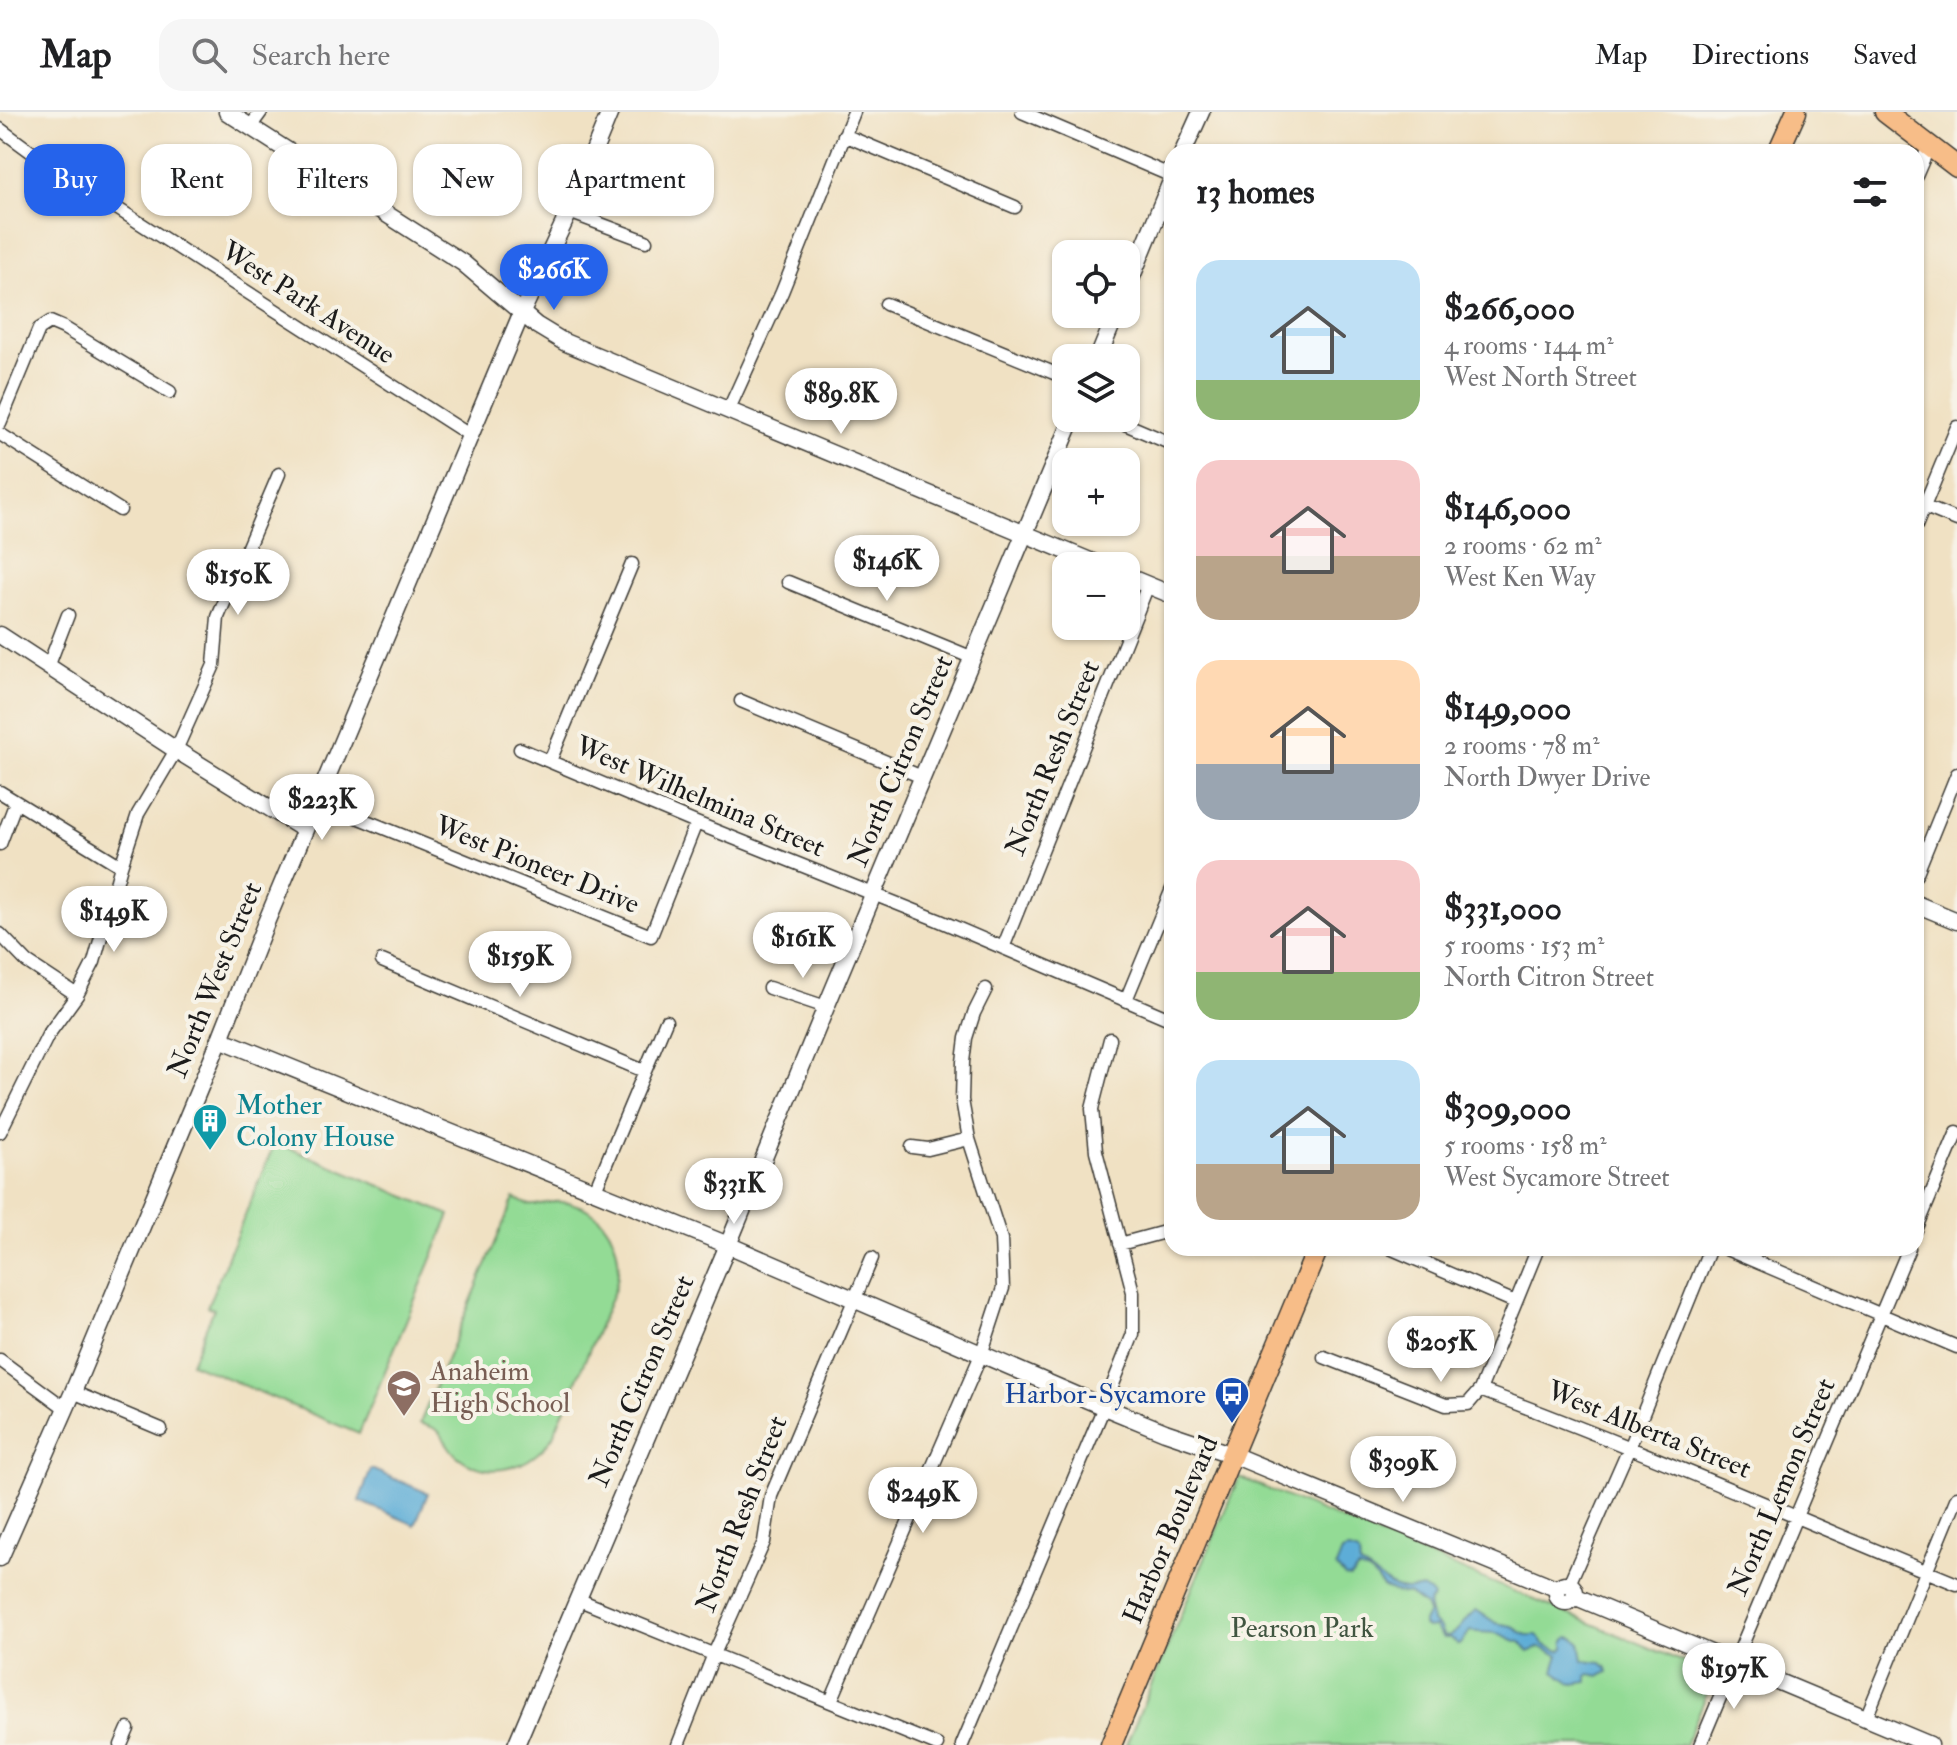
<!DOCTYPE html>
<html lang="en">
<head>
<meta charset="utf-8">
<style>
	:root { --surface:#fff; --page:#f6f6f6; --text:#202124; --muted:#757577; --line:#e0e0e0; --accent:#2563eb }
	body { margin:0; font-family:"IM FELL Double Pica",serif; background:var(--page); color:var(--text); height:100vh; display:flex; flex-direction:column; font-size:30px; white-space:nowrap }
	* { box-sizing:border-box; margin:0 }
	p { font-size:26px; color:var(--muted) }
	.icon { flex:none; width:44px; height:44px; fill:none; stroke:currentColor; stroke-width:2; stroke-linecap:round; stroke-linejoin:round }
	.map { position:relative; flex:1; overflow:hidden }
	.drawer { position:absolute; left:1164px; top:32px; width:760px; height:1112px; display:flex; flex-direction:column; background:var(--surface); border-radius:24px; box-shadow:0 2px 6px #0004 }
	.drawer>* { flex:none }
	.banner { position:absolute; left:24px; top:32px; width:760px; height:72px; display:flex; gap:16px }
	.controls { position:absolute; left:1052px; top:128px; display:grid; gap:16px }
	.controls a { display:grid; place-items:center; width:88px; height:88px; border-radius:16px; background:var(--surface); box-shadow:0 2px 6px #0004; font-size:40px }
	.price { position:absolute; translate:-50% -68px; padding:0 18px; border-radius:28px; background:#fff; color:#222; font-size:26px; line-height:52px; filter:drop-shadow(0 2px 4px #0008) }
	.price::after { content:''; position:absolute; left:50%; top:48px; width:24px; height:18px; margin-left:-12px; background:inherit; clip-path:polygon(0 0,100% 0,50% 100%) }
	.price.on { background:var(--accent); color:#fff }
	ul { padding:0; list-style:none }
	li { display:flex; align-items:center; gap:24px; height:200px; padding:0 32px }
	li span { display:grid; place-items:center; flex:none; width:224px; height:160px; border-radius:24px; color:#555 }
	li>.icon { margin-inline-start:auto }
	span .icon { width:96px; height:96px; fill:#fffc; stroke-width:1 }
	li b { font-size:34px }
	h2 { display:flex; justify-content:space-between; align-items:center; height:96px; padding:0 32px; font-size:34px }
	.chip { padding:0 28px; border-radius:24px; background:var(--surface); box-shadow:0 2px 6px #0004; font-size:28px; line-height:72px }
	.chip.on { background:var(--accent); color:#fff }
	header { display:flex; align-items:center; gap:48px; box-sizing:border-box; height:112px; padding:0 40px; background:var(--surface); border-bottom:2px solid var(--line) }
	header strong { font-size:38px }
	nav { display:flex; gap:44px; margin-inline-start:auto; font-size:28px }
	.search { width:560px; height:72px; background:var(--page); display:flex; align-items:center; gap:20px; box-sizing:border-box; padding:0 28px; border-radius:24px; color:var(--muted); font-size:30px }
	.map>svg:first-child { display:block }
	.green { fill:#93db95; stroke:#587c58; stroke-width:2 }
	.water { fill:#5dadd7; stroke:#3c647a; stroke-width:2 }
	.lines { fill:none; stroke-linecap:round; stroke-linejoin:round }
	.minor-casing { stroke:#3c3a35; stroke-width:15 }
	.tertiary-casing { stroke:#3c3a35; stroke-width:19 }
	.primary-casing { stroke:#3c3a35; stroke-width:23 }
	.minor { stroke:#fff; stroke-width:12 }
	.tertiary { stroke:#fff; stroke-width:16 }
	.primary { stroke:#f7bd88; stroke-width:20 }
	.labels { text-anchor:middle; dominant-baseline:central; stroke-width:8; stroke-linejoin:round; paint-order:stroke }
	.street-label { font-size:28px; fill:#1c1c1c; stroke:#f7f3e8 }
	.culture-label { font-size:28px; fill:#0d838f; stroke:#f7f3e8; text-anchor:start }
	.education-label { font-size:28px; fill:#785e54; stroke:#f7f3e8; text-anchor:start }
	.transit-label { font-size:28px; fill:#164399; stroke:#f7f3e8; text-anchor:end }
	.park-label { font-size:28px; fill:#405540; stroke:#f7f3e8 }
</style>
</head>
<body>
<header>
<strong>Map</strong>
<div class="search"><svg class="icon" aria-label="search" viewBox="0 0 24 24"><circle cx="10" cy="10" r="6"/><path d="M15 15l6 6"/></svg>Search here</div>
<nav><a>Map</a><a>Directions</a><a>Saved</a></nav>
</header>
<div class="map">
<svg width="1957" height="1633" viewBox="0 0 1957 1633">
	<rect width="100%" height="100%" fill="#f7f3e8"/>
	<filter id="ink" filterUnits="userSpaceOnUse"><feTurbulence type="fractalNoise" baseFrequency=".0125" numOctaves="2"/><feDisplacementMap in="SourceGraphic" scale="16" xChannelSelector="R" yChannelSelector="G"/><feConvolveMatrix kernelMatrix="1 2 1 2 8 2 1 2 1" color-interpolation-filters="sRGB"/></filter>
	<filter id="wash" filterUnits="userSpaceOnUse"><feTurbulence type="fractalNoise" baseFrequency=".006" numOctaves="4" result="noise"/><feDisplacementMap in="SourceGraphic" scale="32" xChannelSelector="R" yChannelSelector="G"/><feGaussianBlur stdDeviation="1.8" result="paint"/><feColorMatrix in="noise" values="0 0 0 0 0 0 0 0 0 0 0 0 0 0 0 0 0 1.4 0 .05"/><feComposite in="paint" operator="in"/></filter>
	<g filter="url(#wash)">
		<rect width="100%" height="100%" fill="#f0e1c3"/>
		<path class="green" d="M 275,1030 L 450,1103 L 359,1322 L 191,1251 L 214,1197 L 207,1195 Z
			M 514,1086 C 518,1088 526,1093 531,1093 C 539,1094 551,1088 562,1090 C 607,1094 627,1137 615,1177 L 553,1324 C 532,1357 488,1370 456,1343 C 448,1336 443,1323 437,1318 C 433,1315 424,1313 420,1311 Z
			M 1239,1365 L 1715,1563 L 1685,1633 L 1126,1633 Z"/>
		<path class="water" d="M 371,1357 L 428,1381 L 415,1413 L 359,1389 Z
			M 1347,1438 C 1363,1440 1358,1442 1360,1453 C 1385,1467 1391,1484 1422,1476 L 1431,1481 L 1433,1486 L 1428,1492 L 1432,1510 L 1440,1516 L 1444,1525 C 1462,1521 1463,1506 1476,1498 L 1496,1511 L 1512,1514 L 1522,1521 L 1527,1523 L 1537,1523 L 1545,1533 L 1560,1539 L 1564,1536 L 1564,1530 L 1568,1525 L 1574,1526 L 1580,1531 L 1583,1548 L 1601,1550 L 1607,1556 L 1608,1560 L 1600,1564 L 1590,1562 L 1587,1564 L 1587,1570 L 1573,1572 L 1554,1559 L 1559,1543 L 1540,1535 L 1529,1540 L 1521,1530 C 1512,1529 1509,1525 1500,1522 C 1494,1520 1480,1521 1470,1519 L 1461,1532 L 1458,1533 L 1451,1526 L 1443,1526 L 1435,1515 L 1427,1516 L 1423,1514 L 1423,1510 L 1428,1500 L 1425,1494 L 1409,1482 L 1397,1481 L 1384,1476 L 1369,1460 L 1358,1457 L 1350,1466 L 1345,1465 L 1336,1455 L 1342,1440 Z"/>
	</g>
	<g filter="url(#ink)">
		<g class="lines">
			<defs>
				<path id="minor" d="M 1022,0 L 1172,64
					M 250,15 L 261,0
					M 0,17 L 45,50 L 471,324
					M 844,23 L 1015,95
					M 1916,64 L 1929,34
					M 569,100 L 646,129
					M 886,192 L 1066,266
					M 728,299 L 782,180 L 854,0
					M 1111,306 L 1172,332
					M 0,311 L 39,217 L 50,210 L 64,216 L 170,280
					M 0,322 L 120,398
					M 1916,391 L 1957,408
					M 1916,414 L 1957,315
					M 788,470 L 973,546
					M 48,555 L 68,503
					M 741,589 L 922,665
					M 520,637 L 696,711 L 938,808 L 1172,908
					M 550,649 L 632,452
					M 0,680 L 121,754
					M 317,689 L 651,824 L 696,711
					M 0,732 L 16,690
					M 1916,763 L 1957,662
					M 0,822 L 27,850 L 77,883
					M 1003,836 L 1148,473
					M 382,849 L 644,959
					M 769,876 L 826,895
					M 1126,888 L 1172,777
					M 0,1020 L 48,923 L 77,883 L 94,850 L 121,754 L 138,702 L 176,638 L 214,553 L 218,505 L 279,362
					M 912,1035 L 928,1037 L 969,1027
					M 595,1078 L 666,909
					M 1916,1118 L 1957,1020
					M 1120,1132 L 1172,1118
					M 1390,1136 L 1515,1190
					M 1724,1136 L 1957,1235
					M 1324,1245 L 1446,1293 L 1468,1292 L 1480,1278 C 1641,1337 1798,1407 1957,1472
					M 0,1248 L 65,1296
					M 1480,1278 L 1538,1136
					M 73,1280 L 161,1317
					M 1569,1472 L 1629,1336 L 1710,1136
					M 577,1487 L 937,1633
					M 831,1589 L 981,1243 L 1003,1176 L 1001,1127 L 969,1027 L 962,988 L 963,950 L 966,926 L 974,901 L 986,877
					M 1866,1606 L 1957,1385
					M 121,1633 L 128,1617
					M 678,1633 L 714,1542 L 764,1430 L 771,1384 L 872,1146
					M 962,1633 L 1104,1295 L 1133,1222 L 1133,1180 L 1096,1039 L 1092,997 L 1110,927
					M 1700,1633 L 1909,1136"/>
				<path id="tertiary" d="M 227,0 L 463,151 L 536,213 L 564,230 L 1102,454
					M 1183,40 L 1201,0
					M 1126,179 L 1172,67
					M 1098,246 L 1116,202
					M 1126,464 L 1172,483
					M 0,523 L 176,638 L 305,718
					M 1916,792 L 1957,809
					M 220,927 L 728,1133 L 1104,1295 L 1165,1320 L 1233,1343 L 1558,1477
					M 0,1446 L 73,1280 L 220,927 L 265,813 L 522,200 L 569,100 L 610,0
					M1557 1481a9 9 0 1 1 18 0a9 9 0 1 1-18 0Z
					M 1574,1484 L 1930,1633
					M 516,1633 L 728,1133 L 826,895 L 1073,306"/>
				<path id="primary" d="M 1885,0 L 1957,55
					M 1778,40 L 1796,0
					M 1111,1633 L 1318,1136"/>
			</defs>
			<use href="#minor" class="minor-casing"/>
			<use href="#tertiary" class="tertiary-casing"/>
			<use href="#primary" class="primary-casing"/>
			<use href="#minor" class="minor"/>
			<use href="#tertiary" class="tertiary"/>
			<use href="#primary" class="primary"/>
		</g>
	</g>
	<defs>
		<symbol id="building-pin" viewBox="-11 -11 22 30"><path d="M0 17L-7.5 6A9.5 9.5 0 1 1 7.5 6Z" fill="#0f9aa8" stroke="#f7f3e8"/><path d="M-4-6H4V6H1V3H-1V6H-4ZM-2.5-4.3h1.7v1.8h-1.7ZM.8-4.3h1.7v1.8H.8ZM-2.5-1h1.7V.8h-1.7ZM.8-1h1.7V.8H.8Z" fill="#fff"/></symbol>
		<symbol id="school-pin" viewBox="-11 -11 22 30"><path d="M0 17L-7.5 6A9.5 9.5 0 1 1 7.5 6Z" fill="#8d6e63" stroke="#f7f3e8"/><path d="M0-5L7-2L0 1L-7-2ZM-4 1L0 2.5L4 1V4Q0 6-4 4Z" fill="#fff"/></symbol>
		<symbol id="bus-pin" viewBox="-11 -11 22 30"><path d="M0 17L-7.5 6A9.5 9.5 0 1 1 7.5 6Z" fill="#1a4fb4" stroke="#f7f3e8"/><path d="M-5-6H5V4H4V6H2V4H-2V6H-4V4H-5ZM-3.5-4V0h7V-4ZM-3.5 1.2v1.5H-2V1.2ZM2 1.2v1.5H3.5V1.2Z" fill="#fff"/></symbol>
	</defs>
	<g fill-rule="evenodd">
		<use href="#building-pin" x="190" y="989" width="40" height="54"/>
		<use href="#school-pin" x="384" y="1255" width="40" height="54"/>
		<use href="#bus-pin" x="1212" y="1262" width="40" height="54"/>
	</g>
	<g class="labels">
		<g class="street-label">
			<text transform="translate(308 191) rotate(33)">West Park Avenue</text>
			<text transform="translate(1053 646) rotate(-68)">North Resh Street</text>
			<text transform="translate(901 649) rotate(-67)">North Citron Street</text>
			<text transform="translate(700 685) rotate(23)">West Wilhelmina Street</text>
			<text transform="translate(537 753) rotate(22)">West Pioneer Drive</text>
			<text transform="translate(215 868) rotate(-68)">North West Street</text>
			<text transform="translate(642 1269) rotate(-67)">North Citron Street</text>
			<text transform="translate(1649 1318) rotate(22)">West Alberta Street</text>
			<text transform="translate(1782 1375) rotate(-67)">North Lemon Street</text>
			<text transform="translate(742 1402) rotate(-69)">North Resh Street</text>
			<text transform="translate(1171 1418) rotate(-67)">Harbor Boulevard</text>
		</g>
		<g class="culture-label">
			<text x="236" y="993">Mother<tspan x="236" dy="32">Colony House</tspan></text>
		</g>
		<g class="education-label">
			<text x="430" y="1259">Anaheim<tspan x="430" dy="32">High School</tspan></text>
		</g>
		<g class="transit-label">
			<text x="1206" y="1282">Harbor-Sycamore</text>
		</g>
		<g class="park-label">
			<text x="1302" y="1516">Pearson Park</text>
		</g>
	</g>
</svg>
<div class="controls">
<a><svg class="icon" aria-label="locate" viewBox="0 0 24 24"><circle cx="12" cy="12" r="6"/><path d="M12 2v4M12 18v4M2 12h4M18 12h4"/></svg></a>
<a><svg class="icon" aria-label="layers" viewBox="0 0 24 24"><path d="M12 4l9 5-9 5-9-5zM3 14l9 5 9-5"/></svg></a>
<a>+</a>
<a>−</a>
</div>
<b class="price on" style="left:554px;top:200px">$266K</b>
<b class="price" style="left:841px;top:324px">$89.8K</b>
<b class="price" style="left:887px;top:491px">$146K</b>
<b class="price" style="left:238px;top:505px">$150K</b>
<b class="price" style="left:322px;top:730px">$223K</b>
<b class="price" style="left:114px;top:842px">$149K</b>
<b class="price" style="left:803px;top:868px">$161K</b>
<b class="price" style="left:520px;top:887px">$159K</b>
<b class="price" style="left:734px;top:1114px">$331K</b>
<b class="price" style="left:1441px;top:1272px">$205K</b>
<b class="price" style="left:1403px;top:1392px">$309K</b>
<b class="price" style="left:923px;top:1423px">$249K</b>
<b class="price" style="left:1734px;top:1599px">$197K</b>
<div class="banner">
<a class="chip on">Buy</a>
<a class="chip">Rent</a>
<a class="chip">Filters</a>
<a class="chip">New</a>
<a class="chip">Apartment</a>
</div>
<section class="drawer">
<h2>13 homes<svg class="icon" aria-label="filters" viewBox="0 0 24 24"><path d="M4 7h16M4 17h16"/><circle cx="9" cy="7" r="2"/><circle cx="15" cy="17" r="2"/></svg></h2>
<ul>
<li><span style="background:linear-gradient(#bfe0f5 75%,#8fb573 0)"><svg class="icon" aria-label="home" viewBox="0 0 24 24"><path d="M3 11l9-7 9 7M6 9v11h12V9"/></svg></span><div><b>$266,000</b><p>4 rooms · 144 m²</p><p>West North Street</p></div></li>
<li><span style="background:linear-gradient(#f6c9c9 60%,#b9a48a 0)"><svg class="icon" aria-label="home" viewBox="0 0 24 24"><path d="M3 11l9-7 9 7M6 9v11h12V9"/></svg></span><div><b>$146,000</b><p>2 rooms · 62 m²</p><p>West Ken Way</p></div></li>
<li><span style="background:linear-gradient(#ffd9b3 65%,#9aa5b1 0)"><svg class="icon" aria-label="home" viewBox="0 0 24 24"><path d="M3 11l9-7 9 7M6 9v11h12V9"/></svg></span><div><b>$149,000</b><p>2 rooms · 78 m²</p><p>North Dwyer Drive</p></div></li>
<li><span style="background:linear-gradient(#f6c9c9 70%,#8fb573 0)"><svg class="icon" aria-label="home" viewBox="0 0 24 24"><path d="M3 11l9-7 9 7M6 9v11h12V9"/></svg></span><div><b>$331,000</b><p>5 rooms · 153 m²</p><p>North Citron Street</p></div></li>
<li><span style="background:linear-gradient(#bfe0f5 65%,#b9a48a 0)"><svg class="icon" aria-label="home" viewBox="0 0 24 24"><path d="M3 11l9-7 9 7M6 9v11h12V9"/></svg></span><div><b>$309,000</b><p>5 rooms · 158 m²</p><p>West Sycamore Street</p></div></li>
</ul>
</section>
</div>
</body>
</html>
